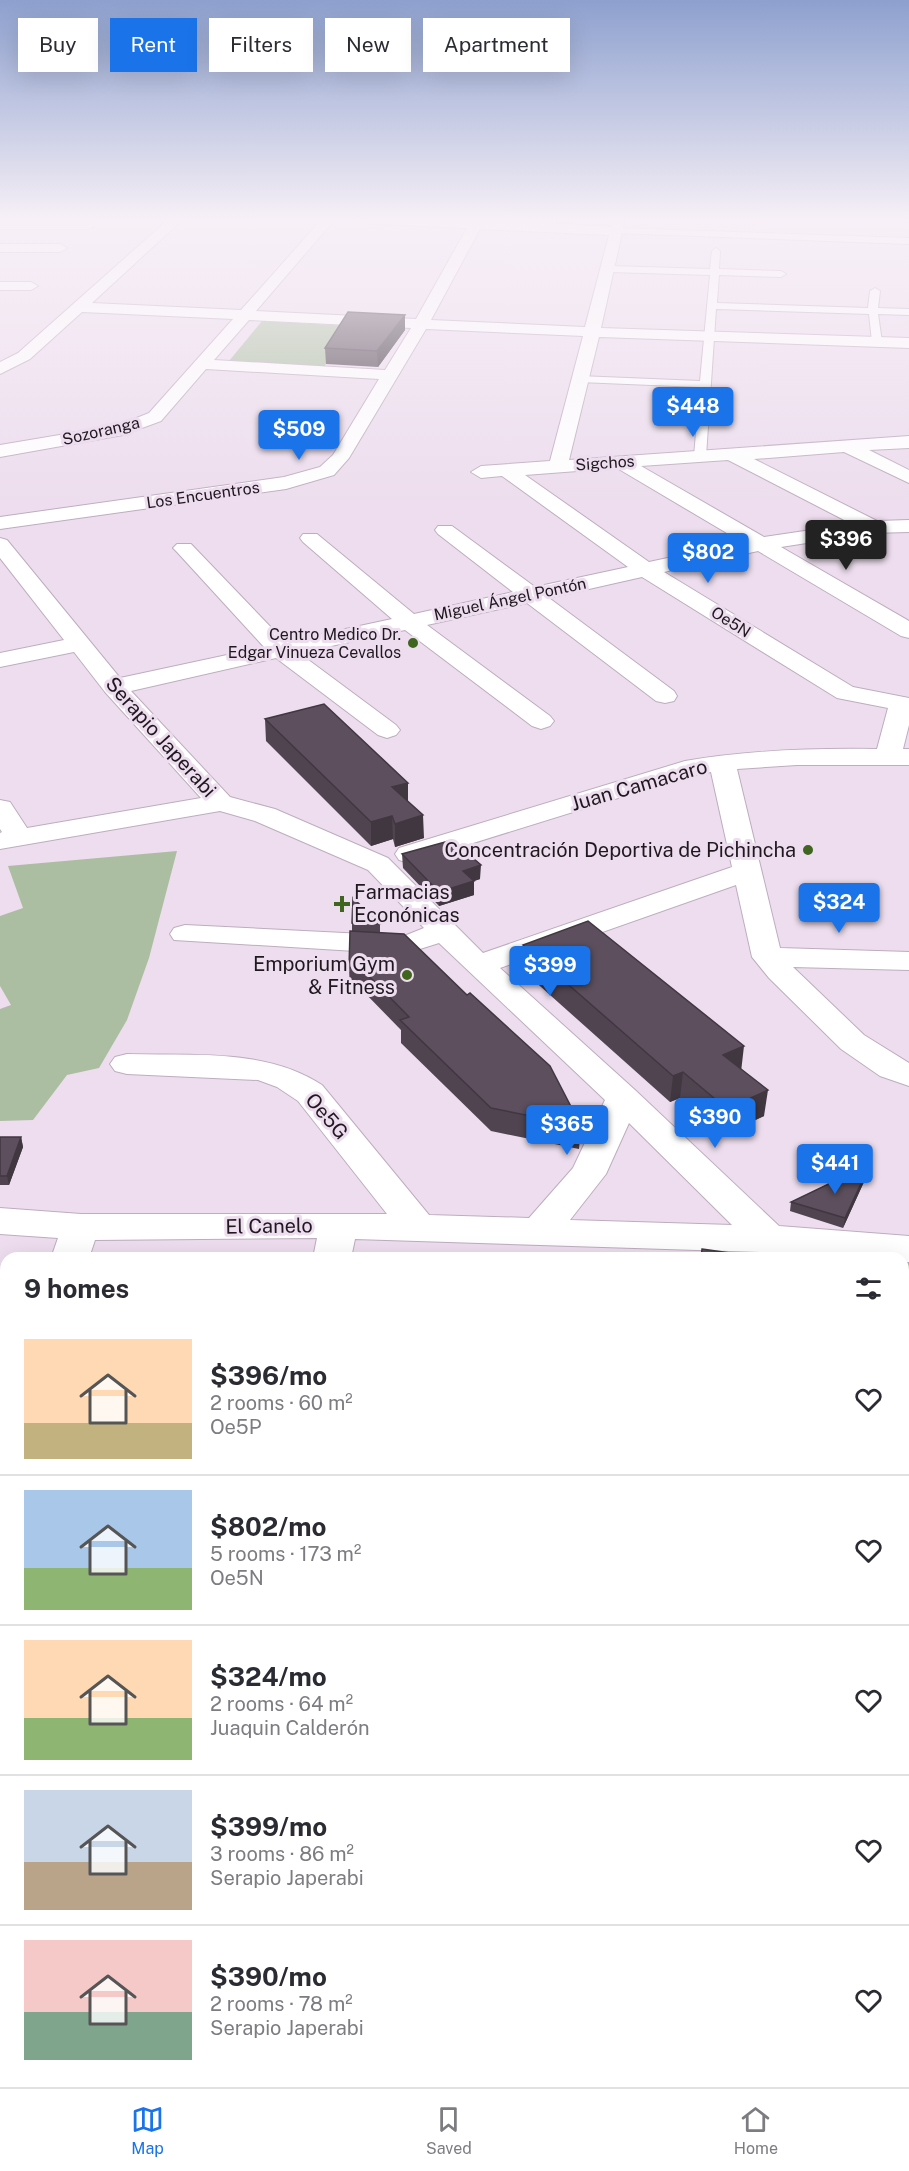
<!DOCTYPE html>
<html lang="en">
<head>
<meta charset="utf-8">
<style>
	:root { --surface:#fff; --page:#f7f7f7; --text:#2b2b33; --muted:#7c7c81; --line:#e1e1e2; --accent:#1a73e8 }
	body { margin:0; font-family:"Public Sans",sans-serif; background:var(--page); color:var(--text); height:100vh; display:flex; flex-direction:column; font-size:22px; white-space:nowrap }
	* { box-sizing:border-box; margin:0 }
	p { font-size:20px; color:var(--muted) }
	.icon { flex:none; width:33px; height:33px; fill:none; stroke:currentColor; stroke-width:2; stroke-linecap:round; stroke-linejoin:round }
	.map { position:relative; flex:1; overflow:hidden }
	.details { position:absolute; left:0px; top:1252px; width:909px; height:836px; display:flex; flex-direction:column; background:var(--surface); border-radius:18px 18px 0 0; box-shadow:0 6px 24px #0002 }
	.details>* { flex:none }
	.hud { position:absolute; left:18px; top:18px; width:600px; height:54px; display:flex; gap:12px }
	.price { position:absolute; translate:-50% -51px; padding:0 14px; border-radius:6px; background:var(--accent); color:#fff; font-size:20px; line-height:39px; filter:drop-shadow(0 2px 3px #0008) }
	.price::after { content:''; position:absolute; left:50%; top:36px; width:18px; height:14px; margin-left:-9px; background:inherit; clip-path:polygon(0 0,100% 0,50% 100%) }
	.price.selected { background:#222; color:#fff }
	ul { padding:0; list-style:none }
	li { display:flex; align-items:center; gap:18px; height:150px; padding:0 24px }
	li+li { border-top:2px solid var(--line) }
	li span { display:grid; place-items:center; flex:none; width:168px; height:120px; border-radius:0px; color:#555 }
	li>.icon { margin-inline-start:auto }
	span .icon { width:72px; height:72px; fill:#fffc; stroke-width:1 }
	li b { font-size:26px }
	h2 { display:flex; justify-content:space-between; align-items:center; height:72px; padding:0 24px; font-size:26px }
	.pill { padding:0 21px; border-radius:0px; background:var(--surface); box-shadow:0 6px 24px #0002; font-size:21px; line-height:54px }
	.pill.selected { background:var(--accent); color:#fff }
	.menu { display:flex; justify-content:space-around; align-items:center; height:84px; border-top:2px solid var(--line); background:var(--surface); font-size:16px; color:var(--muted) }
	.menu a { display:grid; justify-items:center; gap:3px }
	.menu .selected { color:var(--accent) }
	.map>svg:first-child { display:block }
	.green { fill:#acbea1 }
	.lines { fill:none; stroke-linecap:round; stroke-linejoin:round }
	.service-casing { stroke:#bdadbe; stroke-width:2 }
	.minor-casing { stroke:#bdadbe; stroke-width:2 }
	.service { fill:#fff; fill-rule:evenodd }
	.minor { fill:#fff; fill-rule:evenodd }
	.wall { fill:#504450 }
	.shaded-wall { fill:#413741 }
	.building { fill:#5d4f5d; stroke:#413741; stroke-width:1.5 }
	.poi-dot { fill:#3f651f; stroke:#edddee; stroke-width:2 }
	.labels { text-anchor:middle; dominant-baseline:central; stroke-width:6; stroke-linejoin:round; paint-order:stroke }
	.far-street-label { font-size:16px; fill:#1f191f; stroke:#edddee }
	.far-poi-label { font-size:16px; fill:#1f191f; stroke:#edddee; text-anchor:end }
	.street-label { font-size:20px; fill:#1f191f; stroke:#edddee }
	.poi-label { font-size:20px; fill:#1f191f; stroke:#edddee; text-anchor:end }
</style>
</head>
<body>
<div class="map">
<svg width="909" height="2087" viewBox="0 0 909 2087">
	<rect width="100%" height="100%" fill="#edddee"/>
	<path class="green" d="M 262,321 L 350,326 L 324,367 L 229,361 Z
		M 177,851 L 149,958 L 127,1020 L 99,1068 L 67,1075 L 33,1120 L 0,1121 L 0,1009 L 11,1005 L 0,986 L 0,916 L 23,908 L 8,866 Z
		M 903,1263 L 909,1263 L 909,1337 L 906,1349 L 903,1346 Z"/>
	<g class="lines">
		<defs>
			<path id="service" d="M 617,228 L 909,238 L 909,244 L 614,233 Z
				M 716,248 L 720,251 L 719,269 L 781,271 L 786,274 L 781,277 L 719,275 L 717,303 L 868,308 L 870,291 L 875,288 L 880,291 L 878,308 L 909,309 L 909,315 L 878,314 L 882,342 L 877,345 L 872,342 L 869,314 L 716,309 L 706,456 L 700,460 L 694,456 L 700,387 L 579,382 L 574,379 L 579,376 L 700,381 L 710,275 L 609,272 L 604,269 L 609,266 L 710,269 L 712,251 Z"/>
			<path id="minor" d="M 169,219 L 183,219 L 92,303 L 241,310 L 322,219 L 335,219 L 256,311 L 416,319 L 467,228 L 358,223 L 352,219 L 485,219 L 611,227 L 612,219 L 625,219 L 601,328 L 909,338 L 909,348 L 599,337 L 569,460 L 909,436 L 909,448 L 869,450 L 909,470 L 909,483 L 844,452 L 754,459 L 877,521 L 909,520 L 909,532 L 871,533 L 781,547 L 909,621 L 909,638 L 901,636 L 758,551 L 664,572 L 853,687 L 909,698 L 909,725 L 903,749 L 909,749 L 909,765 L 797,765 L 737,769 L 780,948 L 909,952 L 909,970 L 793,967 L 864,1035 L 909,1063 L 909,1086 L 880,1076 L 841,1049 L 769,978 L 752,957 L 736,885 L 500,968 L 635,1090 L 779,1226 L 909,1236 L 909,1262 L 903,1262 L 903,1258 L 806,1255 L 808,1258 L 766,1258 L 760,1252 L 355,1239 L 351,1258 L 313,1258 L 317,1238 L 95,1240 L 89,1258 L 51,1258 L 58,1238 L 0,1234 L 0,1208 L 81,1214 L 387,1214 L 298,1101 L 277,1087 L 258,1080 L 127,1074 L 115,1071 L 110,1064 L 115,1057 L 127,1054 C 192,1056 266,1048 322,1085 L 429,1215 L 529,1218 L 573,1168 L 605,1100 L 439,943 L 404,954 L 174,940 L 170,934 L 174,928 L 185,925 L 404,936 L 424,928 L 368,870 L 255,821 L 220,811 L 0,849 L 0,833 L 2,832 L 0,829 L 0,800 L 10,802 L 27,828 L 201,798 L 105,692 L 74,652 L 0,667 L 0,653 L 64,640 L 0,558 L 0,538 L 7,540 L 120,678 L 264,647 L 177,552 L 173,548 L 177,544 L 191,544 L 285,642 L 392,619 L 303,542 L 300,538 L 303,534 L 317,534 L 414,614 L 513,592 L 438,534 L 435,530 L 438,526 L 452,526 L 535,587 L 628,567 L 502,476 L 481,478 L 471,472 L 481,466 L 550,461 L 583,336 L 426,329 L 349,458 L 334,475 L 286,489 L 0,529 L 0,517 L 284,477 L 320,467 L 333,455 L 379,379 L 206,369 L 161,421 L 123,435 L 0,457 L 0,445 L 119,425 L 149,413 L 233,319 L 82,312 L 30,359 L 0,374 L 0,362 L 18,353 ZM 480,229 L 609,235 L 585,327 L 431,320 ZM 249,320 L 411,328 L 385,370 L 214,360 ZM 728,460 L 852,524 L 764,537 L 641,466 ZM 617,468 L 742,542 L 649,562 L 525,475 ZM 642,577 L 837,698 L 888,708 L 877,749 C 812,748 749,750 685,761 L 399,848 L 395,854 L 399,860 L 409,863 L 689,776 L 711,772 L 732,867 L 483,953 L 388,858 L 275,809 L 230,797 L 131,691 L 276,658 L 378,735 L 387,738 L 396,735 L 400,730 L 396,725 L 299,653 L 405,630 L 532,726 L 541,729 L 550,726 L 554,721 L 550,716 L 427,625 L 527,603 L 656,701 L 665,703 L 674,701 L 677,696 L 674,691 L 549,598 ZM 629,1123 L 732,1225 L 570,1220 L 606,1174 Z
				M 0,221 L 88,221 L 95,225 L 88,229 L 0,229 Z
				M 0,244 L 60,244 L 67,248 L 60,252 L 0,252 Z
				M 0,282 L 31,282 L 38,286 L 31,290 L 0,290 Z
				M 903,1352 L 909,1354 L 909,1390 L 903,1388 Z
				M 6,1411 L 6,1459 L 0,1461 L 0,1413 Z
				M 909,1821 L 909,1874 L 903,1877 L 903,1824 Z
				M 6,1823 L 6,1875 L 0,1876 L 0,1824 Z
				M 588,2082 L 649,2082 L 647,2087 L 586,2087 Z"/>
		</defs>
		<use href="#service" class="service-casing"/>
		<use href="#minor" class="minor-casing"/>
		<use href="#service" class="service"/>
		<use href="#minor" class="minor"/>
	</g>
	<path class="wall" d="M 405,315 L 405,330 L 378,367 L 326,364 L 325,348 Z
		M 265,719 L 408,783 L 408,801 L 424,838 L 395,847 L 393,839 L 371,846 L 266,741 Z
		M 402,854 L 480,879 L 474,881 L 474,895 L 439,906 L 403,868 Z
		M 352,923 L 380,924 L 380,933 L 581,1126 L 579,1149 L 491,1131 L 401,1043 L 401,1030 L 362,990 L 350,990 L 349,968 L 352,931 Z
		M 523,945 L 741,1069 L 764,1116 L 723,1135 L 680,1098 L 670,1102 L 522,970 Z
		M 0,1137 L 21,1137 L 23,1147 L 9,1185 L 0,1185 Z
		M 870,1164 L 868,1173 L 843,1228 L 790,1211 L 791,1202 Z
		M 909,1495 L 909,1639 L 903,1632 L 903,1499 Z"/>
	<path class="shaded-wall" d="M 405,315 L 405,330 L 378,367 L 377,351 Z
		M 408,783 L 408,806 L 392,787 Z
		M 423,815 L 424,838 L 395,847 L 395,824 Z
		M 392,816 L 393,839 L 371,846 L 371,822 Z
		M 481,865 L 480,879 L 474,881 L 474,895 L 439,906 L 439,892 L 463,871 Z
		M 744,1046 L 741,1072 L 723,1055 Z
		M 683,1072 L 680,1098 L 670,1102 L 673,1076 Z
		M 768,1090 L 764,1116 L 723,1135 L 727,1109 Z
		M 21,1137 L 23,1147 L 9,1185 L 7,1176 Z
		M 870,1164 L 868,1173 L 843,1228 L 845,1218 Z"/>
	<path class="building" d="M 348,312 L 405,315 L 377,351 L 325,348 Z
		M 324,704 L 408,783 L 392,787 L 423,815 L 395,824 L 392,816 L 371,822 L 265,719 Z
		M 452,840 L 481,865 L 463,871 L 474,881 L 439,892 L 402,854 Z
		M 353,898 L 380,924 L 352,923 Z
		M 588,921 L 744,1046 L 723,1055 L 768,1090 L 727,1109 L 683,1072 L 673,1076 L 523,945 Z
		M 350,931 L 404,934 L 467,995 L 470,993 L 550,1066 L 581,1126 L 491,1108 L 400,1020 L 409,1017 L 361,968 L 349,968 Z
		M 0,1137 L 21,1137 L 7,1176 L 0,1176 Z
		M 870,1164 L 845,1218 L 791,1202 Z
		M 702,1249 L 730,1253 L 738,1258 L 701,1258 Z
		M 909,1495 L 909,1601 L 903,1595 L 903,1499 Z"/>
	<linearGradient id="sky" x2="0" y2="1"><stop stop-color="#8da0ce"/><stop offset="0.43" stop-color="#f7f0f7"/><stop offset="1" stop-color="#f7f0f7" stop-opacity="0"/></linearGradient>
	<rect width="909" height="511" fill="url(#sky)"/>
	<g class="poi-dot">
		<circle cx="413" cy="643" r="6"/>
		<circle cx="808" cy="850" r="6"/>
		<path d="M339 895h6v6h6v6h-6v6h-6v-6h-6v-6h6z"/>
		<circle cx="407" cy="975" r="6"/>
	</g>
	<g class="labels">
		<g class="far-street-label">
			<text transform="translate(101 431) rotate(-13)">Sozoranga</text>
			<text transform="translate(605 463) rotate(-4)">Sigchos</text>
			<text transform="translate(203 495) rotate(-8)">Los Encuentros</text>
			<text transform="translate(510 599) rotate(-12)">Miguel Ángel Pontón</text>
			<text transform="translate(731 622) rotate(32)">Oe5N</text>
		</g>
		<g class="far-poi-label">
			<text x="401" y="634">Centro Medico Dr.<tspan x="401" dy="18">Edgar Vinueza Cevallos</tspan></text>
		</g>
		<g class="street-label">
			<text transform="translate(161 737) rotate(48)">Serapio Japerabi</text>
			<text transform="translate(639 785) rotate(-16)">Juan Camacaro</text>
			<text transform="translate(327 1116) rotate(49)">Oe5G</text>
			<text transform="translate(269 1226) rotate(-1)">El Canelo</text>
		</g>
		<g class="poi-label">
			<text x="796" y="850">Concentración Deportiva de Pichincha</text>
			<text x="354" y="892" text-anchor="start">Farmacias<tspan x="354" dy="23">Econónicas</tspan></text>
			<text x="395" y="964">Emporium Gym<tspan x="395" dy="23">&amp; Fitness</tspan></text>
		</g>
	</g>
</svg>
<b class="price" style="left:693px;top:438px">$448</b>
<b class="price" style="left:299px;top:461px">$509</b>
<b class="price selected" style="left:846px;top:571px">$396</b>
<b class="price" style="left:708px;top:584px">$802</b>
<b class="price" style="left:839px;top:934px">$324</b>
<b class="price" style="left:550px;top:997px">$399</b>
<b class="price" style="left:715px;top:1149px">$390</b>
<b class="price" style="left:567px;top:1156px">$365</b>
<b class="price" style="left:835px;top:1195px">$441</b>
<div class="hud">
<a class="pill">Buy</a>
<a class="pill selected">Rent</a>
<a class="pill">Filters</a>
<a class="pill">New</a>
<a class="pill">Apartment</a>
</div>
<section class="details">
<h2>9 homes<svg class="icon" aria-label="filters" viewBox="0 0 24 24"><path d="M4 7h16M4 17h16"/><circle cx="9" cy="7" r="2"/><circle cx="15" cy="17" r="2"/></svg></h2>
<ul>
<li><span style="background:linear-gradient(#ffd9b3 70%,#c2b280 0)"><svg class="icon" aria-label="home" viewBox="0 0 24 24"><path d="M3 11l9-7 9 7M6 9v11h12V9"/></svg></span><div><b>$396/mo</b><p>2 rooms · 60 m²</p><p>Oe5P</p></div><svg class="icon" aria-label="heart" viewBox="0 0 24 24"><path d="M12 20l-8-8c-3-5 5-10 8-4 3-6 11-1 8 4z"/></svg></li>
<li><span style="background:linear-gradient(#a9c7e8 65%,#8fb573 0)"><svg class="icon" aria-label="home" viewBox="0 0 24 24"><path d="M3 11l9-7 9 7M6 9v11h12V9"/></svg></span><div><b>$802/mo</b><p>5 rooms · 173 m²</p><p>Oe5N</p></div><svg class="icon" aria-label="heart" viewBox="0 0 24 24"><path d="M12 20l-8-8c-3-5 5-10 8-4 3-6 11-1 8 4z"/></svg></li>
<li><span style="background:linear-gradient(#ffd9b3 65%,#8fb573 0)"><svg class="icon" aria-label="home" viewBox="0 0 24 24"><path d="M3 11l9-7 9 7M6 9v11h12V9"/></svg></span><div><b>$324/mo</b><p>2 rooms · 64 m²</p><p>Juaquin Calderón</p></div><svg class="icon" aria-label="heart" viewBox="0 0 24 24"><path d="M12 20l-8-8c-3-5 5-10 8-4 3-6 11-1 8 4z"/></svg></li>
<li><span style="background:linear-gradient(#c9d6e8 60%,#b9a48a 0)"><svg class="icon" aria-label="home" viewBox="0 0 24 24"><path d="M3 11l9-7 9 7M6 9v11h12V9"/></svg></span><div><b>$399/mo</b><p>3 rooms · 86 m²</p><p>Serapio Japerabi</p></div><svg class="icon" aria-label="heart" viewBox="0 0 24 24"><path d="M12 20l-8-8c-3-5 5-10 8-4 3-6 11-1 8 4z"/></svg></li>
<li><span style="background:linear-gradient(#f6c9c9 60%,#7fa58c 0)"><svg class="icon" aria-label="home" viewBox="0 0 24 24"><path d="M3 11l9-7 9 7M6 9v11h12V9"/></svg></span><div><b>$390/mo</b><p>2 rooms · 78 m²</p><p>Serapio Japerabi</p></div><svg class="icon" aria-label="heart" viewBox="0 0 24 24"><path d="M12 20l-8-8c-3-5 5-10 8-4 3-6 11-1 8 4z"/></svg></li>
</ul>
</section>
</div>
<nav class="menu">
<a class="selected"><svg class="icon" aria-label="map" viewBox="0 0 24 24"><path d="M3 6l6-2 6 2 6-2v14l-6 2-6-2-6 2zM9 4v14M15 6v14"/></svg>Map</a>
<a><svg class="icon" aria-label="saved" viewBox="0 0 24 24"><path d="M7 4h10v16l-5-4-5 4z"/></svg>Saved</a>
<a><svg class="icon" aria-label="home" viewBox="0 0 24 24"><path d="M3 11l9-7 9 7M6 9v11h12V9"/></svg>Home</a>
</nav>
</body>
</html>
